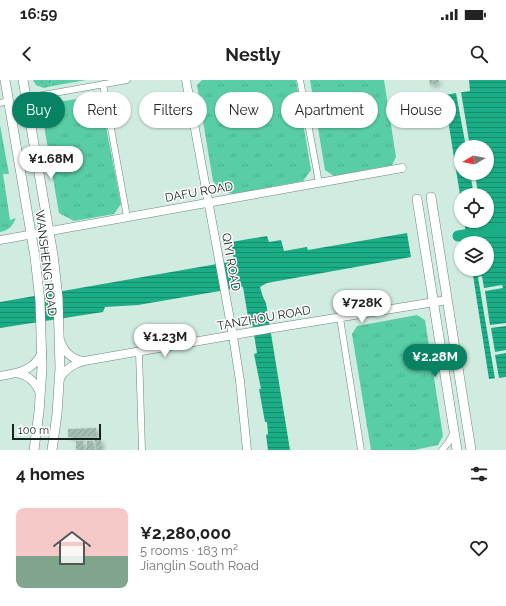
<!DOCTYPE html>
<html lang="en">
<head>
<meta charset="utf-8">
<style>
	:root { --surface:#fff; --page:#f6f6f6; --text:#222; --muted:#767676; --line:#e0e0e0; --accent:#078364 }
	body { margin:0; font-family:Raleway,sans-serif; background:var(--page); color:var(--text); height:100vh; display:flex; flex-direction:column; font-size:15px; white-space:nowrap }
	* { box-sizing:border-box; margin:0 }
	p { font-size:13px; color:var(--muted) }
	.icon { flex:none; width:22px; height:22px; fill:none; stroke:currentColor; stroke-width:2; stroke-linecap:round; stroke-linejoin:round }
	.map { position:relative; height:370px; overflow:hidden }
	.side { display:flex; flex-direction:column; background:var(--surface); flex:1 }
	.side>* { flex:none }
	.guide { position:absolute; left:12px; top:12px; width:482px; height:36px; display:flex; gap:8px }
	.needle { width:26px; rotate:260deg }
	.buttons { position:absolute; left:454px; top:60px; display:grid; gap:8px }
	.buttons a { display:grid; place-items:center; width:40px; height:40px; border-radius:50%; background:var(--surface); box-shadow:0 1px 3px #0004; font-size:20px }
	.scale { position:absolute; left:12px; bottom:10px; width:89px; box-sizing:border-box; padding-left:4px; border:2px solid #19231f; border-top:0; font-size:11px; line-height:14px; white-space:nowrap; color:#19231f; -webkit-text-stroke:3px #fff; paint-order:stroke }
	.price { position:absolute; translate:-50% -34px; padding:0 9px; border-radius:14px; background:#fff; color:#222; font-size:13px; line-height:26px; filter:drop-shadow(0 1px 2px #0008) }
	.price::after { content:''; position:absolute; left:50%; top:24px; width:12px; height:9px; margin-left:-6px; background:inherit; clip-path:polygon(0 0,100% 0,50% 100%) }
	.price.selected { background:var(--accent); color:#fff }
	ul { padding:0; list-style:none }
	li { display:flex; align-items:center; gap:12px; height:100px; padding:0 16px }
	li+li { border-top:1px solid var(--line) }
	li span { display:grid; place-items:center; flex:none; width:112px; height:80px; border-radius:8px; color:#555 }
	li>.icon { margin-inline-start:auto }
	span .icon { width:48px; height:48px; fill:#fffc; stroke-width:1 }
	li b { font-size:17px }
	h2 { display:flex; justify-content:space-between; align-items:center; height:48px; padding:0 16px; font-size:17px }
	.tag { padding:0 14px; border-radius:18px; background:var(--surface); box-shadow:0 1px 3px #0004; font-size:14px; line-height:36px }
	.tag.selected { background:var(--accent); color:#fff }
	.status { display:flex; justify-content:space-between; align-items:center; height:28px; padding:0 20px; background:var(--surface); direction:ltr }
	.status svg { height:11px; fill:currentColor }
	header { display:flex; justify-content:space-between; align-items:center; height:52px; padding:0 16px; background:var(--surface); font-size:18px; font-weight:700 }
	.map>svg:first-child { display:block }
	.grass { fill:url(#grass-tufts) }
	.park { fill:url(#park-dots) }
	.water { fill:url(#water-rules); fill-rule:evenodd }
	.pier { fill:#d0ebdf }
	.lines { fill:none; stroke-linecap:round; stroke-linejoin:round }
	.river { stroke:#1aad86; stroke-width:11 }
	.building { fill:url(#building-hatch); filter:url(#shadow) }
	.minor-casing { stroke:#6c857b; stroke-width:7 }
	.tertiary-casing { stroke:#6c857b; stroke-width:9 }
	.secondary-casing { stroke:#6c857b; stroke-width:10 }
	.minor { stroke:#fff; stroke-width:6 }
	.tertiary { stroke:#fff; stroke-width:8 }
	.secondary { stroke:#fff; stroke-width:9 }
	.labels { text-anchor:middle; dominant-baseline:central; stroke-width:3; stroke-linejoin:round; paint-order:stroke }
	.street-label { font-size:12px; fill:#19231f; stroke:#fff }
</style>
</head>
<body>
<div class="status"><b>16:59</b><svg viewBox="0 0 49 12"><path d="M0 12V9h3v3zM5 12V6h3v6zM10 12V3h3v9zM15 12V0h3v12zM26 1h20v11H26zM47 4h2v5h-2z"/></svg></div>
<header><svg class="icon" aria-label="back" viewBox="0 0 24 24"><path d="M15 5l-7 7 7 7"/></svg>Nestly<svg class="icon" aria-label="search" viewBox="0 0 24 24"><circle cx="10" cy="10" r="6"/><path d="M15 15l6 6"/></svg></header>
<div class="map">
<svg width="506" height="370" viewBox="0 0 506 370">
	<defs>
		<pattern id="grass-tufts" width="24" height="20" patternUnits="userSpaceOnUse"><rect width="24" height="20" fill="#58cda6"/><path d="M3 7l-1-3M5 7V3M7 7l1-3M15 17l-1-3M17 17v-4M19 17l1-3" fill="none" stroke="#4cb08e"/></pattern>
		<pattern id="park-dots" width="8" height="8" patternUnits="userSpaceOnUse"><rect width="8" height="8" fill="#58cda6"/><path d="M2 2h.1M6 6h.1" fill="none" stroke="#4cb08e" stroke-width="1.8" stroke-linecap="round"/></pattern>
		<pattern id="water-rules" width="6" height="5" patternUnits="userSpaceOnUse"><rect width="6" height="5" fill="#1aad86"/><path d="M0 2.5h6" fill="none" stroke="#168c6d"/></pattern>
		<pattern id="building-hatch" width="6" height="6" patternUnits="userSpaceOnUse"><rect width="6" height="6" fill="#a2bdb2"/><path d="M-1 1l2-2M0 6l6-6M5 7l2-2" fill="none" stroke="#8ba299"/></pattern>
		<filter id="shadow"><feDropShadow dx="2.5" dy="2.5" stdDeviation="2" flood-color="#0004"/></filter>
	</defs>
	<rect width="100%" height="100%" fill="#d0ebdf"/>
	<path class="grass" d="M 51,0 L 86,0 L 52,6 Z
		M 202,0 L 296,0 L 311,90 L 303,101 L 233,114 L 221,111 L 213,101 L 197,5 Z
		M 310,0 L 384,0 L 396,77 L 392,85 L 334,96 L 325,90 Z
		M 96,16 L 101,21 L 121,124 L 114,134 L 74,141 L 59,133 L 42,34 L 51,23 Z
		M 0,45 L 9,94 L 3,94 L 10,140 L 16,138 C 12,147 9,150 0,152 Z
		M 417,235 L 425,240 L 443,356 L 438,365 L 414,370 L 371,370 L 352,254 L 357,246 Z"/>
	<path class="park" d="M 33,0 L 51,0 L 52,6 L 44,8 L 36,5 Z"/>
	<path class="water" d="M 469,0 L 506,0 L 506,297 L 489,299 L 472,189 L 487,189 L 487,163 L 468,163 L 464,141 L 487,141 L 487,115 L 461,115 L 461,121 L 444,15 L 470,11 ZM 461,67 L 487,67 L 487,93 L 461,93 Z
		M 407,153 L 411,177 L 267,203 L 260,207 L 263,217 L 266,223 L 290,370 L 268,370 L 266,355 L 268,354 L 267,342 L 265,342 L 259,309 L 261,309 L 254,274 L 257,273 L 251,236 L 248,237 L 243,207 L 138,225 L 105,227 L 103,232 L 0,248 L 0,222 L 234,181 L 231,162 L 267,156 L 269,162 L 281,160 L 284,171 L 307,167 L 308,170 Z"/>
	<path class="pier" d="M 461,12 L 470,67 L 466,67 L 456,13 Z
		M 470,93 L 475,93 L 478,114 L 474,115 Z
		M 482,196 L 484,208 L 502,205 L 503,208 L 485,211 L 490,245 L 506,243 L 506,246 L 491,248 L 495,272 L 506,270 L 506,273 L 495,275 L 499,298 L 495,299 L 478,197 Z"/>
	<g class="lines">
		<path class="river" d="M 458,156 L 506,148"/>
	</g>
	<path class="building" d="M 429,0 L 439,0 L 439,3 L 430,5 Z
		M 96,348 L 96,356 L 68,357 L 68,349 Z
		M 95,360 L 101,360 L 101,370 L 96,370 Z
		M 76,361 L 83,361 L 83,370 L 76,370 Z
		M 87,361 L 93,361 L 93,370 L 86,370 Z"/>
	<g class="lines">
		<defs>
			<path id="minor" d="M 300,0 L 319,103
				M 103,4 L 127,137
				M 26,18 L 127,0
				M 0,23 L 8,21
				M 340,238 L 361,370
				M 139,272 L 142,370
				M 442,370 L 448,363 L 454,352"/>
			<path id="tertiary" d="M 186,0 L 233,256 L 240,301 L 247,370
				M 0,160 L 402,88
				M 60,260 C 64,272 71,279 83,281
				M 16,293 C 29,295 36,302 40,314
				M 0,296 C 18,293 34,291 42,272
				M 59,300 C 64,290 73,284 84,281 L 274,248 L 447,220"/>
			<path id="secondary" d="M 5,0 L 35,177 L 40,221 L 42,288 L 39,332 L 34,370
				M 23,0 L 53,175 L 58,218 L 60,288 L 57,334 L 52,370
				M 431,117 L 471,370
				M 417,119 L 457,370"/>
		</defs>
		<use href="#minor" class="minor-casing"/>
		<use href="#tertiary" class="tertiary-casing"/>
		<use href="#secondary" class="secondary-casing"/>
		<use href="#minor" class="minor"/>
		<use href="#tertiary" class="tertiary"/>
		<use href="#secondary" class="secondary"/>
	</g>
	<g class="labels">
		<g class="street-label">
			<text transform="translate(199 112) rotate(-10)">DAFU ROAD</text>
			<text transform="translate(231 182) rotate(80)">QIYI ROAD</text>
			<text transform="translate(46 183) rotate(83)">WANSHENG ROAD</text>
			<text transform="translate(264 238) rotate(-10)">TANZHOU ROAD</text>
		</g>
	</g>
</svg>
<div class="buttons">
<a><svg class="needle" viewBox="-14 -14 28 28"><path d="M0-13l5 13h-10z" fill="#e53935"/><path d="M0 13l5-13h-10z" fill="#767676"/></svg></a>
<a><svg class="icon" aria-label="locate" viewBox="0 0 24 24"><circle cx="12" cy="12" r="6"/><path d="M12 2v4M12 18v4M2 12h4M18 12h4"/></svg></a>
<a><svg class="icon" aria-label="layers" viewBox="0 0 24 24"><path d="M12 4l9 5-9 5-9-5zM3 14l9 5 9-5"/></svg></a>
</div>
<div class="scale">100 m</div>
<b class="price" style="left:51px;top:100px">¥1.68M</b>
<b class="price" style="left:362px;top:244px">¥728K</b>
<b class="price" style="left:165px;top:278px">¥1.23M</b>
<b class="price selected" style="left:435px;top:298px">¥2.28M</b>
<div class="guide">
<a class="tag selected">Buy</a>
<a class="tag">Rent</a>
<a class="tag">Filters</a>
<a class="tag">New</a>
<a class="tag">Apartment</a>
<a class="tag">House</a>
</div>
</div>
<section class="side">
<h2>4 homes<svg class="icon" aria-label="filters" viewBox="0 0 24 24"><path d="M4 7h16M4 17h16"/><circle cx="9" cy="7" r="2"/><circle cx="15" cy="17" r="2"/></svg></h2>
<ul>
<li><span style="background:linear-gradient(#f6c9c9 60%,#7fa58c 0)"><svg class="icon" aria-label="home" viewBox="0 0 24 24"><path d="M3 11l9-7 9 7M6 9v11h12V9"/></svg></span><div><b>¥2,280,000</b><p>5 rooms · 183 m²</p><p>Jianglin South Road</p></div><svg class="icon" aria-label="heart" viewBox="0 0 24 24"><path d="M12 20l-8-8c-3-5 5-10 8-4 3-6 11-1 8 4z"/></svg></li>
</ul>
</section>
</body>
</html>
